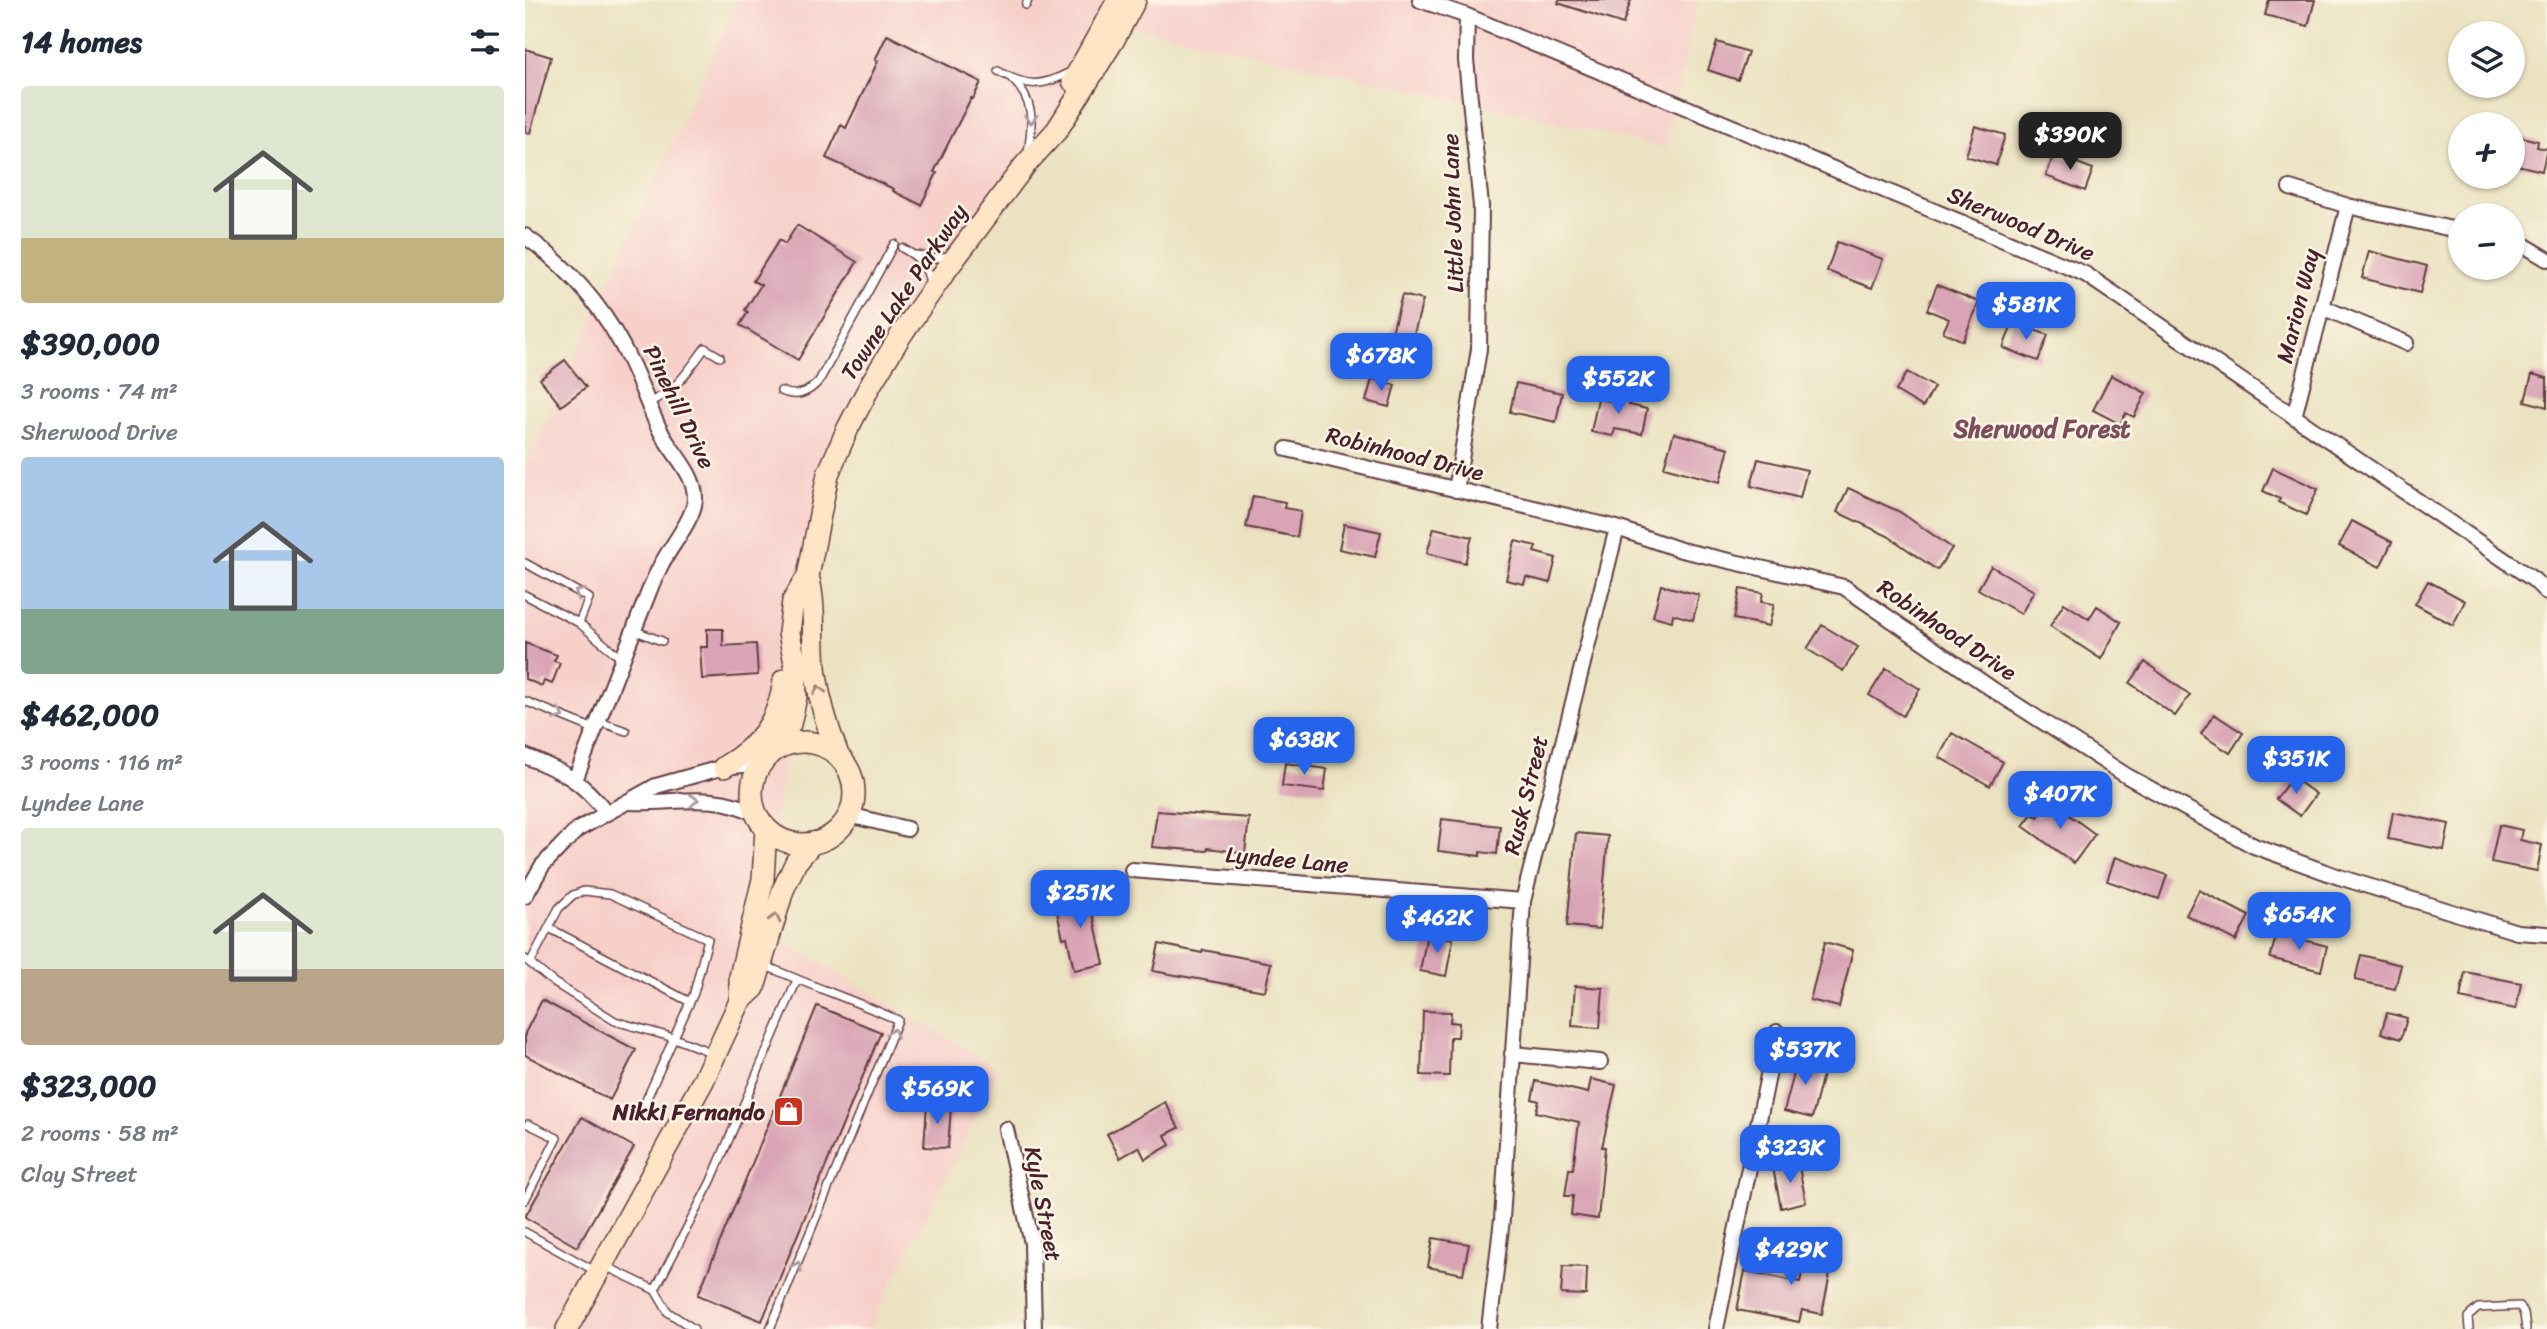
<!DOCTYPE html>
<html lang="en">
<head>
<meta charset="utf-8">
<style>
	:root { --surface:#fff; --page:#f6f6f7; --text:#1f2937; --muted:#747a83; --accent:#2563eb }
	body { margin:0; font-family:Sriracha,sans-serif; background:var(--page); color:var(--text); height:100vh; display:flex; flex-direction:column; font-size:26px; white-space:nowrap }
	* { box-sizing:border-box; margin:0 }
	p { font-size:23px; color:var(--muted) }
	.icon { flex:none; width:38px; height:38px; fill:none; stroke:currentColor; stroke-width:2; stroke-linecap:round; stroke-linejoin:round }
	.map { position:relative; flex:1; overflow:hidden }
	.drawer { display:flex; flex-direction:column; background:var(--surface); width:525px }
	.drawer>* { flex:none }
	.controls { position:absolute; left:1923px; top:21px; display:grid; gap:14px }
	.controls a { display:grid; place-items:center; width:77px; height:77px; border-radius:50%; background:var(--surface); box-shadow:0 2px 5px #0004; font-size:35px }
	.price { position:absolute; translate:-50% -60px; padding:0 16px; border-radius:14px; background:var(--accent); color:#fff; font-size:23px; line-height:46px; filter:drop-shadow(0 2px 4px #0008) }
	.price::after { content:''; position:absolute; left:50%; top:42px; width:21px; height:16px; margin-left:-10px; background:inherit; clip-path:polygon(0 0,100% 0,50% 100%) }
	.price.active { background:#222; color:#fff }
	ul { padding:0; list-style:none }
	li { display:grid; align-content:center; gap:14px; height:371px; padding:0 21px }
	li span { display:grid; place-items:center; height:217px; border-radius:7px; color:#555 }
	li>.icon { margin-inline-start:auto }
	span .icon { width:126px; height:126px; fill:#fffc; stroke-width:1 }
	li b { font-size:30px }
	h2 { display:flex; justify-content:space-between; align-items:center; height:84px; padding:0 21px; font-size:30px }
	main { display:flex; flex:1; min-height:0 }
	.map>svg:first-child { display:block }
	.built { fill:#f7d0ca }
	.building { fill:#d9a4b6 }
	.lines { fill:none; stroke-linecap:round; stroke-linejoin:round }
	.service-casing { stroke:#623c41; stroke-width:10 }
	.minor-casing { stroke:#623c41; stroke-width:18 }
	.secondary-casing { stroke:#623c41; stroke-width:24 }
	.service { stroke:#fff; stroke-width:7 }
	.minor { stroke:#fff; stroke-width:14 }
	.secondary { stroke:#fde5c5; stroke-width:21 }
	.oneway { stroke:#ae9aa0 }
	.oneway2 { stroke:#a48278 }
	.labels { text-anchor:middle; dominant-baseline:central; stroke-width:5; stroke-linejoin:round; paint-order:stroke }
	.street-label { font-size:23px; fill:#4a1f2b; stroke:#fcf5e5 }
	.poi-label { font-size:23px; font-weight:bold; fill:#4a1f2b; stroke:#fcf5e5; text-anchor:end }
	.neighbourhood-label { font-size:24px; font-weight:bold; fill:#7c4e5c; stroke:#fcf5e5 }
</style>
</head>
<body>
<main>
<section class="drawer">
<h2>14 homes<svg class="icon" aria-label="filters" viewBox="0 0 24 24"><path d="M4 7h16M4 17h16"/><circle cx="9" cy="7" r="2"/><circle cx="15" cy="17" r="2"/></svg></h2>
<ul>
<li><span style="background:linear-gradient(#dfe7d0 70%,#c2b280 0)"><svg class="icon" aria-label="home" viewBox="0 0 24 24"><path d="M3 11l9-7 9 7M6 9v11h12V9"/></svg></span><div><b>$390,000</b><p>3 rooms · 74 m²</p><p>Sherwood Drive</p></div></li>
<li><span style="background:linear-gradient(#a9c7e8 70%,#7fa58c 0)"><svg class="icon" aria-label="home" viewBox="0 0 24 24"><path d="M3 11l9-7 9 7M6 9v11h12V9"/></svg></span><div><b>$462,000</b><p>3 rooms · 116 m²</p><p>Lyndee Lane</p></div></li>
<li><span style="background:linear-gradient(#dfe7d0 65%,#b9a48a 0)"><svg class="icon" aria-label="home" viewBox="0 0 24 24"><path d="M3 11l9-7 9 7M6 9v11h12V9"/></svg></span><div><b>$323,000</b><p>2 rooms · 58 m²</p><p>Clay Street</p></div></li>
</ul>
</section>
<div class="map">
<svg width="2022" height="1329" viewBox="0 0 2022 1329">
	<rect width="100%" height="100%" fill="#fcf5e5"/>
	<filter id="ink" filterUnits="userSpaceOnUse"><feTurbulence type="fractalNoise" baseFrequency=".0143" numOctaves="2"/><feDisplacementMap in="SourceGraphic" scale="14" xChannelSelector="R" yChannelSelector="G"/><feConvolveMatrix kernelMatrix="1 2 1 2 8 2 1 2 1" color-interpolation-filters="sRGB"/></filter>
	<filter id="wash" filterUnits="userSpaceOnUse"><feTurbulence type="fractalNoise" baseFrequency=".00686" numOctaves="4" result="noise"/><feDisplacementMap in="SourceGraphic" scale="28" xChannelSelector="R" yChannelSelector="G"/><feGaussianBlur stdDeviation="1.57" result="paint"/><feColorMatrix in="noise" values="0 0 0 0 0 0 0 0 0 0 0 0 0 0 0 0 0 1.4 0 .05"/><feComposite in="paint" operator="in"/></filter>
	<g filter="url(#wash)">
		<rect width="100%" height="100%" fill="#eae2c0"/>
		<path class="built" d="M 212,0 L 1173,0 L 1140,147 L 592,23 L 314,456 L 231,926 L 475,1069 L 344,1329 L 0,1329 L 0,467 Z"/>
		<g id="blocks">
			<path class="building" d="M 1034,0 L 1106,0 L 1098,24 L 1033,3 Z
				M 1744,0 L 1790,0 L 1783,26 L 1740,15 Z
				M 362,35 L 456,82 L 448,99 L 446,98 L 409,172 L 412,173 L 396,205 L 368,191 L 369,189 L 301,158 L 316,125 L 321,128 L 353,61 L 350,60 Z
				M 1192,42 L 1223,52 L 1213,80 L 1183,70 Z
				M 0,49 L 26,57 L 5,133 L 0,132 Z
				M 1450,126 L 1480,135 L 1471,165 L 1441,156 Z
				M 1988,135 L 2013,141 L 2012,147 L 2022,149 L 2017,171 L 1988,164 Z
				M 1529,154 L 1568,169 L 1560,191 L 1521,176 Z
				M 272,225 L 332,262 L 273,360 L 215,325 L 223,312 L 220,310 L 236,285 L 228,281 L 254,240 L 260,244 Z
				M 1312,242 L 1358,259 L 1347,288 L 1302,271 Z
				M 1844,251 L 1902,266 L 1895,293 L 1837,278 Z
				M 1412,285 L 1454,302 L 1438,341 L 1418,332 L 1424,319 L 1402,310 Z
				M 877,295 L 898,300 L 887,341 L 866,336 Z
				M 1488,322 L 1523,335 L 1513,361 L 1478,348 Z
				M 40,360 L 61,387 L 36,406 L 15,379 Z
				M 1382,372 L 1409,387 L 1398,407 L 1371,391 Z
				M 2007,374 L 2022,378 L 2022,407 L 2000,401 Z
				M 1586,375 L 1621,393 L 1609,417 L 1601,413 L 1595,424 L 1568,410 Z
				M 847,379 L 870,385 L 864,407 L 841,401 Z
				M 991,383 L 1037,393 L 1031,422 L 985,412 Z
				M 1091,393 L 1106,396 L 1104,405 L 1122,409 L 1117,434 L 1090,429 L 1088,436 L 1066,432 L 1073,399 L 1089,402 Z
				M 1149,433 L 1204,448 L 1195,482 L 1139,467 Z
				M 1233,459 L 1282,470 L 1275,498 L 1226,486 Z
				M 1748,468 L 1793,489 L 1781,515 L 1753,502 L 1755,499 L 1738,491 Z
				M 1323,488 L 1375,512 L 1427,548 L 1412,570 L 1363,536 L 1312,512 Z
				M 728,496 L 760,502 L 759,508 L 776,511 L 772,537 L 721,527 Z
				M 1827,521 L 1867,542 L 1855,567 L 1814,546 Z
				M 819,524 L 856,532 L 850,557 L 814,549 Z
				M 909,528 L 947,537 L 940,563 L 902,553 Z
				M 990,541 L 1011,546 L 1009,552 L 1031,558 L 1025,583 L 1001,577 L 999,584 L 981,580 Z
				M 1466,566 L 1509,591 L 1496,614 L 1453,589 Z
				M 1903,581 L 1940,601 L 1928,625 L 1890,604 Z
				M 1136,585 L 1174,595 L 1168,620 L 1148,614 L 1147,621 L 1128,616 Z
				M 1215,589 L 1238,593 L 1236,602 L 1249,604 L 1244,626 L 1209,619 Z
				M 1539,603 L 1564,619 L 1572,606 L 1596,622 L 1576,659 L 1525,626 Z
				M 1297,625 L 1333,647 L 1318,671 L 1282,649 Z
				M 182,629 L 198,629 L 198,646 L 231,644 L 233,675 L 177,679 L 175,647 L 182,647 Z
				M 0,643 L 32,655 L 29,661 L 35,663 L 27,684 L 19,681 L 17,686 L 0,679 Z
				M 1620,662 L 1665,695 L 1650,716 L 1605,683 Z
				M 1361,668 L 1395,689 L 1378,716 L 1344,695 Z
				M 1689,714 L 1718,733 L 1705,753 L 1676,734 Z
				M 1427,733 L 1478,762 L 1465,786 L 1414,757 Z
				M 760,763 L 802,769 L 799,791 L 757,786 Z
				M 1767,777 L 1791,794 L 1775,816 L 1751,799 Z
				M 1525,801 L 1570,834 L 1549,863 L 1498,826 L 1507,814 L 1513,817 Z
				M 632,811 L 724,818 L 720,853 L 683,848 L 682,851 L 627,847 Z
				M 1868,812 L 1924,824 L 1919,850 L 1863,839 Z
				M 917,819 L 975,826 L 972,854 L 955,852 L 955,856 L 913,851 Z
				M 1974,825 L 1997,830 L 1995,840 L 2017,845 L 2012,871 L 1966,862 Z
				M 1051,833 L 1083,836 L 1075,929 L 1042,926 Z
				M 1590,857 L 1642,875 L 1634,899 L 1582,881 Z
				M 1674,890 L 1724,916 L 1711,941 L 1661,915 Z
				M 563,892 L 579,964 L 549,970 L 542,937 L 538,938 L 529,899 Z
				M 1752,933 L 1802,946 L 1796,971 L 1745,958 Z
				M 902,934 L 928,939 L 921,976 L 895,971 Z
				M 1300,942 L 1328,950 L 1314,1007 L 1285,1000 Z
				M 634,944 L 677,953 L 678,950 L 746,963 L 740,991 L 628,971 Z
				M 1836,955 L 1876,965 L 1870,989 L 1830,980 Z
				M 1940,972 L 1996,983 L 1991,1009 L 1935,998 Z
				M 1050,986 L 1078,988 L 1075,1028 L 1047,1026 Z
				M 17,1000 L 111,1050 L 85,1100 L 0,1055 L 0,1033 Z
				M 292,1006 L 356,1032 L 237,1321 L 173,1295 Z
				M 898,1011 L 926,1012 L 925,1022 L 934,1023 L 933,1037 L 925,1037 L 924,1076 L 896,1075 Z
				M 1862,1013 L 1882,1018 L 1876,1039 L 1856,1033 Z
				M 1274,1055 L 1301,1062 L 1287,1118 L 1259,1111 Z
				M 1066,1079 L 1091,1085 L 1077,1147 L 1080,1147 L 1073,1219 L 1046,1215 L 1048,1196 L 1040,1196 L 1044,1169 L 1048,1169 L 1054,1122 L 1011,1112 L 1014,1101 L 1007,1099 L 1011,1081 L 1063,1093 Z
				M 640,1102 L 654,1128 L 640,1135 L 645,1145 L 620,1159 L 614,1147 L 595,1158 L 582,1134 Z
				M 402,1104 L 426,1106 L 423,1148 L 399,1147 Z
				M 57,1117 L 109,1147 L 52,1247 L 0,1217 Z
				M 1273,1162 L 1281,1202 L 1256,1208 L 1248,1168 Z
				M 908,1238 L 944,1244 L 938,1274 L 903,1267 Z
				M 1284,1239 L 1311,1244 L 1297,1314 L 1277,1310 L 1274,1322 L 1212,1310 L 1220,1271 L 1275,1282 Z
				M 1038,1266 L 1062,1267 L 1061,1295 L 1036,1294 Z"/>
		</g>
	</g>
	<g filter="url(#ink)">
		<use href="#blocks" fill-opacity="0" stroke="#623c41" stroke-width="2"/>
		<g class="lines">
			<defs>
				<path id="service" d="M 501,5 L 503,0
					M 473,71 C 503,88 517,87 547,71
					M 487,79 C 510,101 508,123 503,152
					M 377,248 C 394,257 403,266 405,285
					M 391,255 L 410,258 L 424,256
					M 256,391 C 272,398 283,393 294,381 L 369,244
					M 122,403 C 150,393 163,371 180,348 L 195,357
					M 0,563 L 64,598 L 54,623 L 96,658
					M 0,595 L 54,623
					M 108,630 L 137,641
					M 0,701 L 69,729
					M 72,721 L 101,731
					M 24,928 L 165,1002
					M 0,959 L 28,982 L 90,1021 L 149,1038 L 188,1053
					M 5,963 L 34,908 L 48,895 L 59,891 L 85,894 L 183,939 L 169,993 L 118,1107
					M 239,965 C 283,985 328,1000 373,1020 L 245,1329
					M 0,1200 L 32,1138 L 3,1124
					M 0,1232 L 70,1271
					M 80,1266 L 130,1290 L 143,1312 L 169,1329
					M 130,1290 L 186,1181 L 272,980
					M 1944,1329 L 1943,1317 L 1953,1308 L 1995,1306 L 1999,1314 L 2001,1329"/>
				<path id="minor" d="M 895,0 L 942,16 L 1560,274 L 2009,580 L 2022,593
					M 1765,188 L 1823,206 L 1936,231
					M 0,236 C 46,269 81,310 105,361 C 117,385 124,410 137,434 C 148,454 171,475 170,499 C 169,519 145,547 136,565 C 132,573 128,581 125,589 L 50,780
					M 1988,242 L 1997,244 L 2022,259
					M 1797,307 L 1881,343
					M 1769,417 L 1823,206
					M 762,449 L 1092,528 L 1156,550 L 1319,587 L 1470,691 L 1602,776 L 1729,846 L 1814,877 L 1992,932 L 2022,934
					M 931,490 L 954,349 L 956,206 L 941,60 L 942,16
					M 0,756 C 39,772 55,779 82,813
					M 105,802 C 150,804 189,791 231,814
					M 324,815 L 382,829
					M 607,870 L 998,901
					M 0,896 L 17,866 L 39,843 L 52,830 L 82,813 L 131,786 L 199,767 L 236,763
					M 987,1054 L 1075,1062
					M 481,1129 L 507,1243 L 509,1329
					M 964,1329 L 977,1219 L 998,901 L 1092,528
					M 1191,1329 L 1252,1032"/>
				<path id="secondary" d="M 548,81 L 593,0
					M 283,576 C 292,609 286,642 291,675 C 295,703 303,729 313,755
					M227 793a51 51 0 1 1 102 0a51 51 0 1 1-102 0Z
					M 248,751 L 265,724 L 271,697 L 270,663 L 264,633 L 268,601 L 283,576 L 303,474 L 323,428 L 347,382 L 376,335 L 421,270 L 500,165 L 532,130 L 588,41 L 610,0
					M 199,767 C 235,746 254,721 259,680
					M 215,1001 L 229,988 L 258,890 L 271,862 L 287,843
					M 42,1329 L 178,1081 L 215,1001 L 215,977 L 238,879 L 241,828"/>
			</defs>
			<use href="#service" class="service-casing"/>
			<use href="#minor" class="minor-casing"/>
			<use href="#secondary" class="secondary-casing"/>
			<use href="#service" class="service"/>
			<use href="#minor" class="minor"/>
			<use href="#secondary" class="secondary"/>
		</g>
		<defs><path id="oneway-chevron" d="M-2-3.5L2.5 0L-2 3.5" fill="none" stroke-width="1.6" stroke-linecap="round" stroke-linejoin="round" transform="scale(1.75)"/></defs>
		<g class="oneway">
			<use href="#oneway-chevron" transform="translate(506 119) rotate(88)"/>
			<use href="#oneway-chevron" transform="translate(54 593) rotate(-150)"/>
			<use href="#oneway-chevron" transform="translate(34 715) rotate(23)"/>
			<use href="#oneway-chevron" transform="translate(169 800) rotate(-3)"/>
			<use href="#oneway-chevron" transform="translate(368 1033) rotate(-70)"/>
			<use href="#oneway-chevron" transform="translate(272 1266) rotate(-68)"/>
		</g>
		<g class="oneway2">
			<use href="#oneway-chevron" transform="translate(294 690) rotate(-102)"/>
			<use href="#oneway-chevron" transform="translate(250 918) rotate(-75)"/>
		</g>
	</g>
	<defs>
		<symbol id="shop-square" viewBox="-11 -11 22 22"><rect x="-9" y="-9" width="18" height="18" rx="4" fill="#c8321e" stroke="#fcf5e5"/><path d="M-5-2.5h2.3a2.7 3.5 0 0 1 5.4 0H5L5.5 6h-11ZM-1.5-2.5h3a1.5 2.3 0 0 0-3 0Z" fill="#fff"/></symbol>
	</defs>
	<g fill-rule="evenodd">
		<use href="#shop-square" x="246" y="1094" width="35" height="35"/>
	</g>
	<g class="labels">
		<g class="street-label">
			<text transform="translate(928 213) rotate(-92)">Little John Lane</text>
			<text transform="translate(1496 224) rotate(23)">Sherwood Drive</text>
			<text transform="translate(379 292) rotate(-56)">Towne Lake Parkway</text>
			<text transform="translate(1773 306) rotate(-76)">Marion Way</text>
			<text transform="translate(154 407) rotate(64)">Pinehill Drive</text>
			<text transform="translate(880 454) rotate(14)">Robinhood Drive</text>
			<text transform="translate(1422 630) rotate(34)">Robinhood Drive</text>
			<text transform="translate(1001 795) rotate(-76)">Rusk Street</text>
			<text transform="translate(762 860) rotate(5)">Lyndee Lane</text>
			<text transform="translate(518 1204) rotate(79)">Kyle Street</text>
		</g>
		<g class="poi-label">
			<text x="240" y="1112">Nikki Fernando</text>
		</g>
		<g class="neighbourhood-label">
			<text x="1517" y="429">Sherwood Forest</text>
		</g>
	</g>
</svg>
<div class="controls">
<a><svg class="icon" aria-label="layers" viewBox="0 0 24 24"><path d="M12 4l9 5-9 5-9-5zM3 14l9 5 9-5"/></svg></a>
<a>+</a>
<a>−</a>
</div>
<b class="price active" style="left:1545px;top:172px">$390K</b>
<b class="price" style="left:1501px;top:342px">$581K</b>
<b class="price" style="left:856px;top:393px">$678K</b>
<b class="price" style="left:1093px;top:416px">$552K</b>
<b class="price" style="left:779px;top:777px">$638K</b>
<b class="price" style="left:1771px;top:796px">$351K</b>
<b class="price" style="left:1535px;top:831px">$407K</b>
<b class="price" style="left:555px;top:930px">$251K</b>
<b class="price" style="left:1774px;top:952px">$654K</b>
<b class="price" style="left:912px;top:955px">$462K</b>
<b class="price" style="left:1280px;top:1087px">$537K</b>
<b class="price" style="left:412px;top:1126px">$569K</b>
<b class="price" style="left:1265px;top:1185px">$323K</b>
<b class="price" style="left:1266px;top:1287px">$429K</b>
</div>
</main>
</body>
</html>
